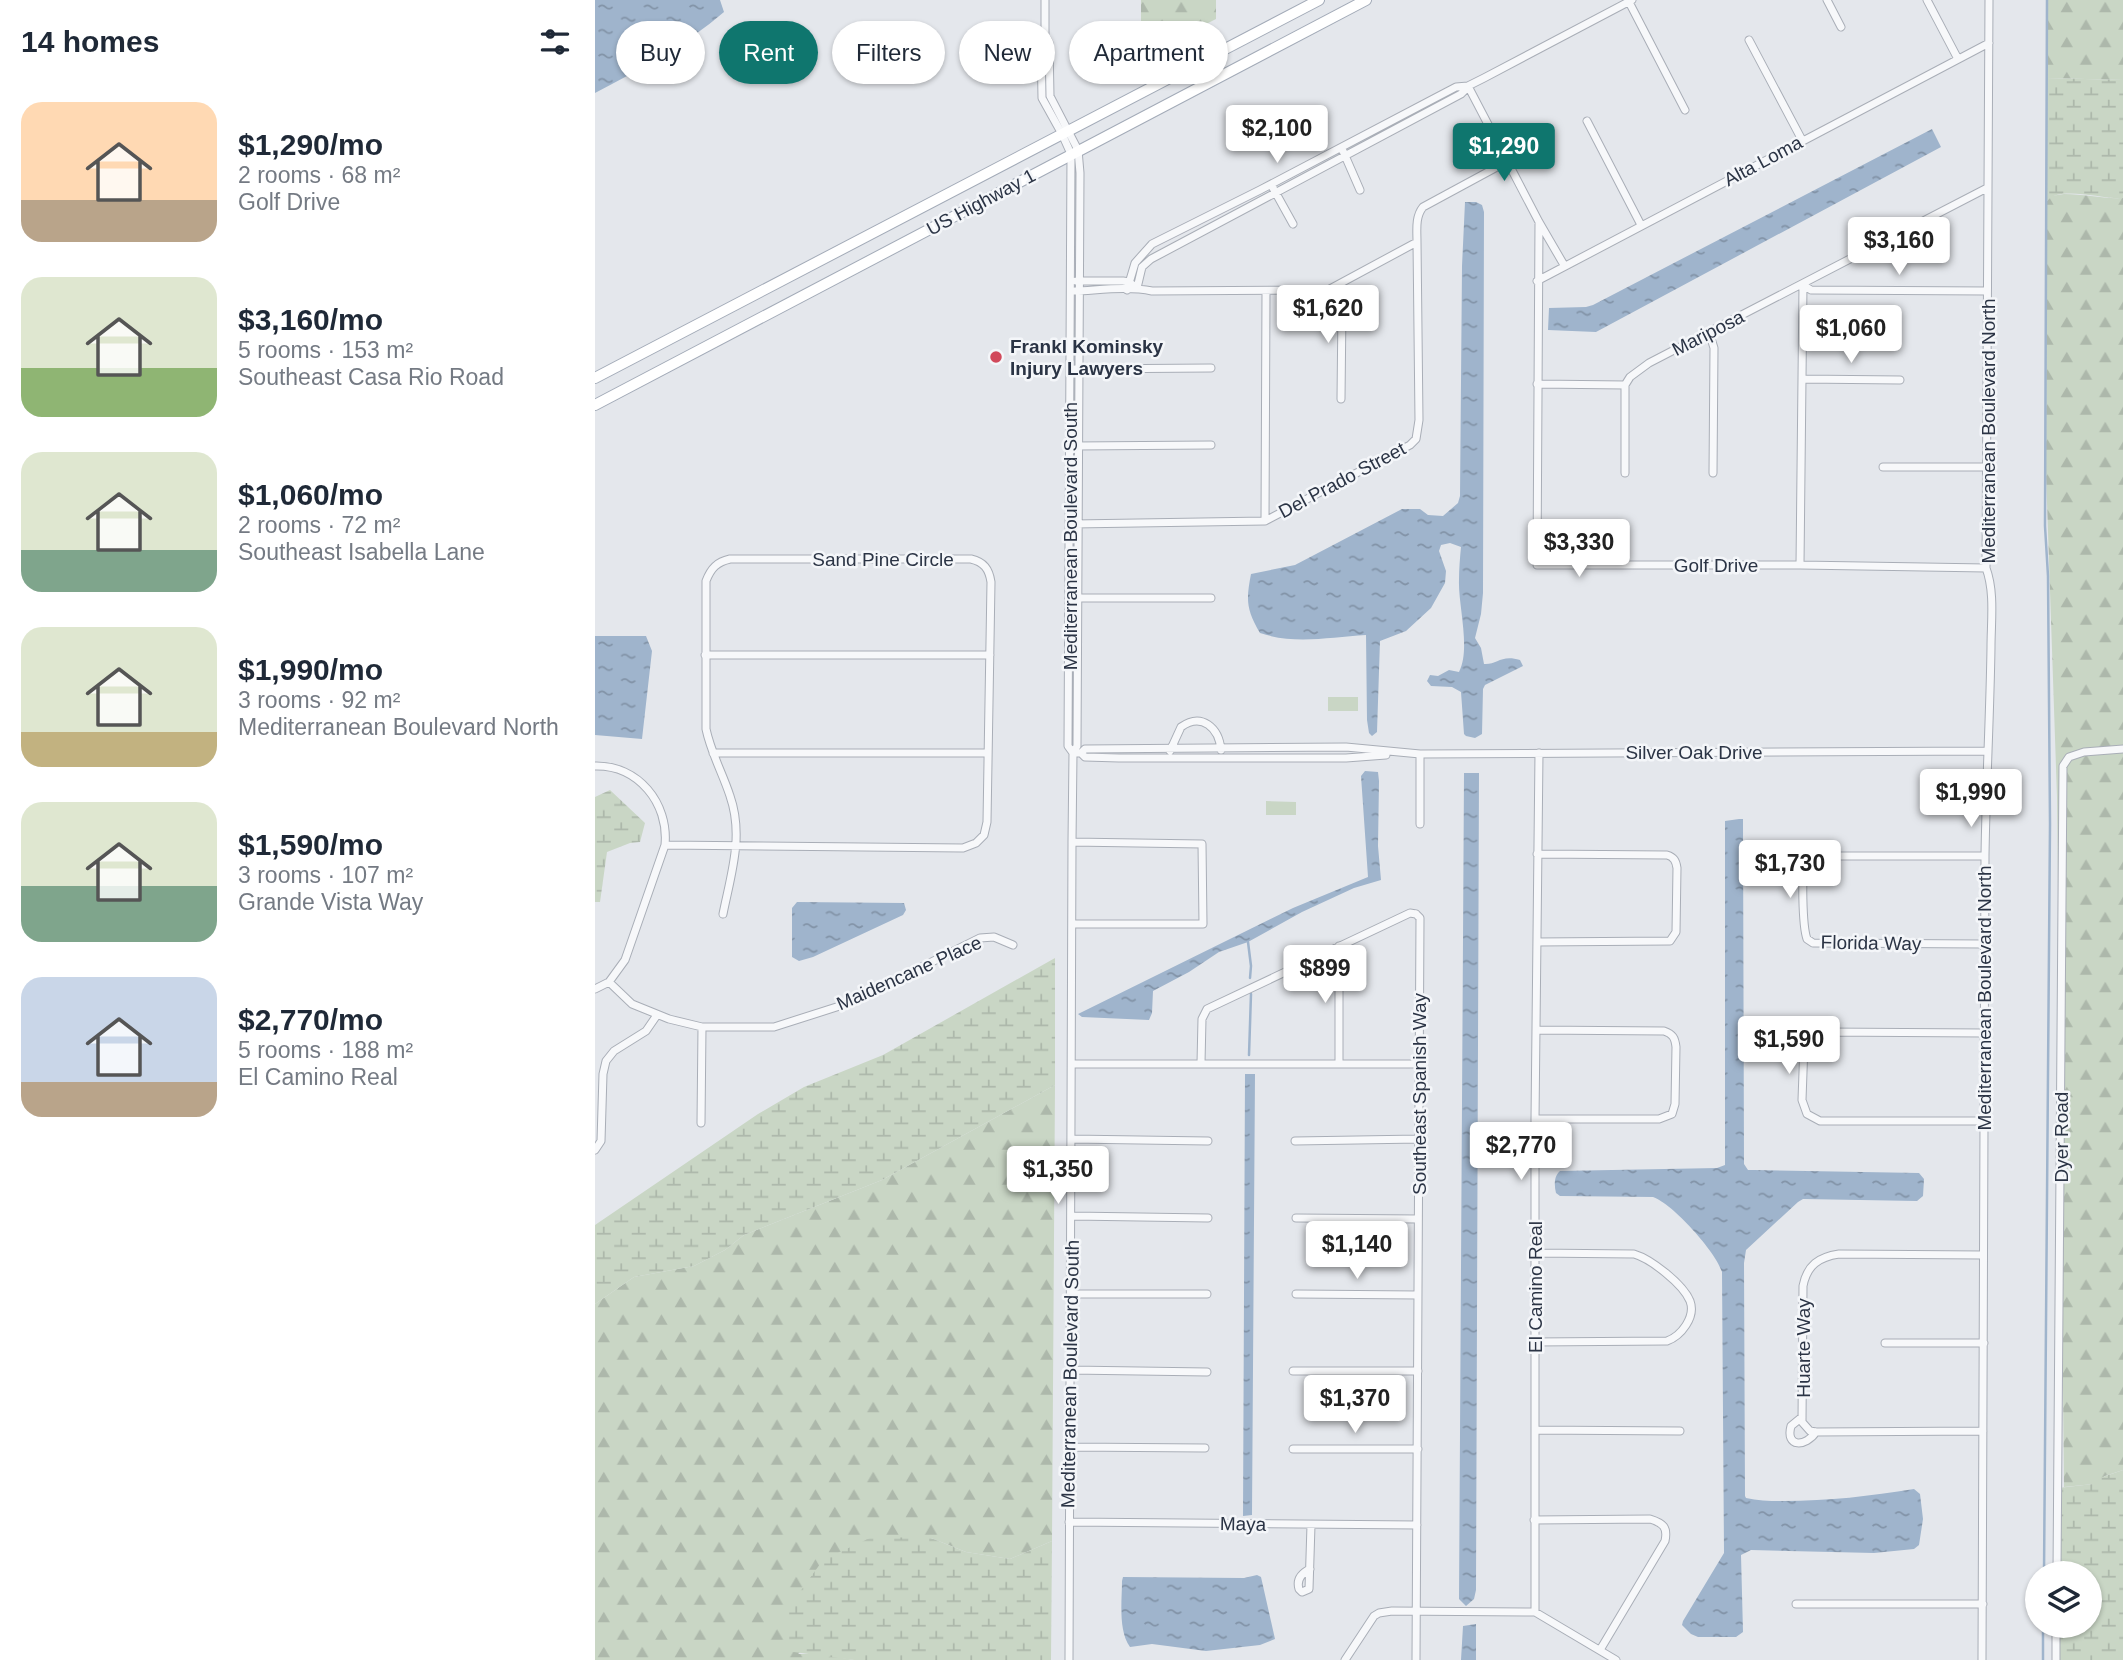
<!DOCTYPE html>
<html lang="en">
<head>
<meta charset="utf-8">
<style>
	:root { --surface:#fff; --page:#f2f2f3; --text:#1f2937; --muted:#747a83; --accent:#0f766e }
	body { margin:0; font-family:Helvetica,sans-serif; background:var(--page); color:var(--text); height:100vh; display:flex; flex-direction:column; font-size:26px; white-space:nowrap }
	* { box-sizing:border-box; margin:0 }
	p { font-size:23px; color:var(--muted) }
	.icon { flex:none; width:38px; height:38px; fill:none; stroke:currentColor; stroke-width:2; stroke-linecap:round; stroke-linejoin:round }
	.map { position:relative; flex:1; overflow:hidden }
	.details { display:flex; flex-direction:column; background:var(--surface); width:595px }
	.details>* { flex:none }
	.guide { position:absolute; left:21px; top:21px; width:665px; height:63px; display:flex; gap:14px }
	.buttons { position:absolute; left:1430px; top:1561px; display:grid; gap:14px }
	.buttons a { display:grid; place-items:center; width:77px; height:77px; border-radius:50%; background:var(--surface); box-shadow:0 2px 5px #0004; font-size:35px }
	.price { position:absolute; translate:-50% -60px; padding:0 16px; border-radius:7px; background:#fff; color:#222; font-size:23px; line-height:46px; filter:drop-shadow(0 2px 4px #0008) }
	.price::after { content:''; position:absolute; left:50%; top:42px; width:21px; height:16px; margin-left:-10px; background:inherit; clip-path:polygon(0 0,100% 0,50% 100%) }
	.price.active { background:var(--accent); color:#fff }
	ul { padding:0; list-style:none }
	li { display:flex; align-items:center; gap:21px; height:175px; padding:0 21px }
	li span { display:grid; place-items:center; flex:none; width:196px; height:140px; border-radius:21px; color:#555 }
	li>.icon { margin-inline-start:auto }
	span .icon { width:84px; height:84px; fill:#fffc; stroke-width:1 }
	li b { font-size:30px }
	h2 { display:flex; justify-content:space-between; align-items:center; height:84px; padding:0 21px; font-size:30px }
	.tag { padding:0 24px; border-radius:32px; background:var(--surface); box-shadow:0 2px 5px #0004; font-size:24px; line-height:63px }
	.tag.active { background:var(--accent); color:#fff }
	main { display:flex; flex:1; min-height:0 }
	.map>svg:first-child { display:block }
	.grass { fill:#c9d6c5 }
	.forest { fill:url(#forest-firs) }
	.wetland { fill:url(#wetland-marsh) }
	.water { fill:url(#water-ripples) }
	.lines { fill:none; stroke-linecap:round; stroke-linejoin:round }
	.stream { stroke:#9fb4cc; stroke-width:2.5 }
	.minor-casing { stroke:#a9aeb7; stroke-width:9 }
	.primary-casing { stroke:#a3abb8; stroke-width:12 }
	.minor { stroke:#f7f8fa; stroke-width:7 }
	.primary { stroke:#fff; stroke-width:10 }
	.poi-dot { fill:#d1495b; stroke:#f4f6f9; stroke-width:2.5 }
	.labels { text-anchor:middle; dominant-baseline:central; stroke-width:5; stroke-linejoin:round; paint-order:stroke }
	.street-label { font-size:19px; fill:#2b3445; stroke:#f4f6f9 }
	.poi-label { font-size:19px; font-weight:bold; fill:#2b3445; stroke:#f4f6f9; text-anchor:start }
</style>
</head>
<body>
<main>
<section class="details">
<h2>14 homes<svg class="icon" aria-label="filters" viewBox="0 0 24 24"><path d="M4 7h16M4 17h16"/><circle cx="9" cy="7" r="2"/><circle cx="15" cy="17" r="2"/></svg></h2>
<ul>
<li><span style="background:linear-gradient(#ffd9b3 70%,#b9a48a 0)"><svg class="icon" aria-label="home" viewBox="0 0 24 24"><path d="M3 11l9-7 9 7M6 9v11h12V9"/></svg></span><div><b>$1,290/mo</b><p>2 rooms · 68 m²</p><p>Golf Drive</p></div></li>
<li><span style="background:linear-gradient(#dfe7d0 65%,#8fb573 0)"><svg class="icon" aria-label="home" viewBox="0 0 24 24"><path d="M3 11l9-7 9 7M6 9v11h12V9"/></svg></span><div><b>$3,160/mo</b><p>5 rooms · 153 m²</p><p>Southeast Casa Rio Road</p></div></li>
<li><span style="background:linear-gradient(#dfe7d0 70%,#7fa58c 0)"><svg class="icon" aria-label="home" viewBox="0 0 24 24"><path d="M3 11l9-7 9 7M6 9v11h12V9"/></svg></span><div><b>$1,060/mo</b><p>2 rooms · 72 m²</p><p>Southeast Isabella Lane</p></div></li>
<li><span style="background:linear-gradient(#dfe7d0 75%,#c2b280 0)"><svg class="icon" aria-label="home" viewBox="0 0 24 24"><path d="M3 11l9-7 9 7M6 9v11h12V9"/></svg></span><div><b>$1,990/mo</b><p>3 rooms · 92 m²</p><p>Mediterranean Boulevard North</p></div></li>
<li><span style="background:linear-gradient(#dfe7d0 60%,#7fa58c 0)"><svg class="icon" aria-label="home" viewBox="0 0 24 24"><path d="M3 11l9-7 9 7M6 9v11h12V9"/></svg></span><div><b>$1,590/mo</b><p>3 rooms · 107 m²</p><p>Grande Vista Way</p></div></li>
<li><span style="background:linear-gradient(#c9d6e8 75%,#b9a48a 0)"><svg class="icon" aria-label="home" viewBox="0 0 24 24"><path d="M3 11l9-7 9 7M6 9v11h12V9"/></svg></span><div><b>$2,770/mo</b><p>5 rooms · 188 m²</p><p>El Camino Real</p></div></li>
</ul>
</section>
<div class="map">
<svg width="1528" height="1660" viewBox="0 0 1528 1660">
	<defs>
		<pattern id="forest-firs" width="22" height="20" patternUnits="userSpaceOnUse" patternTransform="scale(1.75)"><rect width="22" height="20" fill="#c9d6c5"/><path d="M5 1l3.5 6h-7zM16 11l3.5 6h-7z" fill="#adb8ab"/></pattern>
		<pattern id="wetland-marsh" width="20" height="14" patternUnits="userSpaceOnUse" patternTransform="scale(1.75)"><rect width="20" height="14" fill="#c9d6c5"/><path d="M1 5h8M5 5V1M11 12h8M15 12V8" fill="none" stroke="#adb8ab"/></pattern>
		<pattern id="water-ripples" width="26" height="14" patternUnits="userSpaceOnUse" patternTransform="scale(1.75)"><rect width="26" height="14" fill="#9fb4cc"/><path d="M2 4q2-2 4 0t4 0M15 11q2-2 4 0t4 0" fill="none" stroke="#8293a7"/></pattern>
	</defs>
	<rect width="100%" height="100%" fill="#e4e7ec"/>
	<path class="grass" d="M 733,697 L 763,697 L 763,711 L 733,711 Z
		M 671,801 L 701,802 L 701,815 L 671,815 Z"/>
	<path class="forest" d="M 546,0 L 621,0 L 621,19 L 546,57 Z
		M 1453,0 L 1528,0 L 1528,80 L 1452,78 Z
		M 1469,194 C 1489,194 1508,199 1528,198 L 1528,1470 L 1510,1476 L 1499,1484 L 1469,1487 L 1462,797 L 1451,473 L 1452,201 L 1456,196 Z
		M 460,1085 L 457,1541 L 415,1559 L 371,1552 L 336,1538 L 203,1654 L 225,1654 L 259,1660 L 0,1660 L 0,1304 L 39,1277 L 99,1266 L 130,1250 L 149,1235 L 287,1180 Z"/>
	<path class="wetland" d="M 1452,78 L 1528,80 L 1528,198 C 1509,200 1465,185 1452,201 Z
		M 15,790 L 50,823 L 45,842 L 35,843 L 12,852 L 5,902 L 0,902 L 0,797 Z
		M 460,958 L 460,1085 L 287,1180 L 149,1235 L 130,1250 L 99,1266 L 39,1277 L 0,1304 L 0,1225 L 163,1114 L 209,1087 L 288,1055 Z
		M 1528,1470 L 1528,1660 L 1465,1660 L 1464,1626 L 1494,1626 L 1494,1573 L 1464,1573 L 1463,1488 L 1498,1484 L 1496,1481 Z
		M 277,1537 L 336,1538 L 371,1552 L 415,1559 L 457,1541 L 456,1660 L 259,1660 L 191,1651 L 191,1611 L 228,1560 Z"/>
	<path class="water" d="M 0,0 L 125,0 L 129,12 C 91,45 44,70 0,93 Z
		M 1337,129 L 1346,147 L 1001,332 L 953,330 L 954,308 L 991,307 L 998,305 Z
		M 870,202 L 881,202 L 887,205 L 889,212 L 888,593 L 886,614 L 880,638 L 886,648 L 889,664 C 902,665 906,654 925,660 L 928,666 L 890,685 L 888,689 L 887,734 L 880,738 L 871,736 L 869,734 L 866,692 L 857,687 L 836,686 L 832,681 L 835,675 L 843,676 L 854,670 L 864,672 C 876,649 863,605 864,580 C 864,569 865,557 866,547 L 855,543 L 846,545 L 844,551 L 851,571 L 850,583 L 836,608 L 811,631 L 785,641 L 782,732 L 777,736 L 774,733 L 772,720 L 771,635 C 735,637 700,645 665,633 C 651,609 651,600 656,574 L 700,565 L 807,509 L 825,509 L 833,515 L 848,516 L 863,503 L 865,496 L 867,266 Z
		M 0,636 L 51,636 L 57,651 L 47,739 L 0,735 Z
		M 770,771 L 783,772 L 784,781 L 783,846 L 786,880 L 759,888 L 707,912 L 653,942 L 624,952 L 594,972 L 558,991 L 557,1013 L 554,1020 L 487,1017 L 483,1014 L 698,908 L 773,877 L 766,776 Z
		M 869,773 L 884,773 L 881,1590 L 879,1599 L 871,1606 L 864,1599 Z
		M 1144,819 L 1148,819 L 1148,825 L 1149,1164 L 1153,1170 L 1159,1170 L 1324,1173 L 1329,1179 L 1328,1196 L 1322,1201 L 1208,1199 L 1203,1202 L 1151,1250 L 1149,1263 L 1150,1496 L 1151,1498 C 1163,1501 1177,1501 1189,1501 C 1233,1501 1276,1496 1319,1489 L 1325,1494 L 1328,1519 L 1324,1545 L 1319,1549 L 1279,1553 L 1156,1550 L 1146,1555 L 1148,1632 L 1141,1637 L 1103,1637 L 1096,1634 L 1087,1625 L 1088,1621 L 1129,1553 L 1127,1272 C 1121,1252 1078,1204 1058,1197 L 965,1196 L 961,1193 C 959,1185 959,1176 965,1171 L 1122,1168 L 1130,1165 L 1130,821 Z
		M 202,902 L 309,903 L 311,910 L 308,915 L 218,957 L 204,961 L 197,957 L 197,908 Z
		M 650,1074 L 660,1074 L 657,1515 L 648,1516 Z
		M 662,1575 L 666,1577 L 680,1639 L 665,1645 L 611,1651 L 557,1644 L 535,1647 C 523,1630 527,1601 527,1581 L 528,1577 L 649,1578 Z
		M 881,1624 L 881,1660 L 866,1660 L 868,1626 Z"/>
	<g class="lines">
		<path class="stream" d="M 653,942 L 656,966 L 655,978
			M 654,1055 L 656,994
			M 1449,1573 L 1455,824 L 1453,576 L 1450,526 L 1452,0
			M 1448,1660 L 1448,1626"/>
		<defs>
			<path id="minor" d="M 450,0 L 450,36 L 454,43 L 455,96 L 483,150 L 485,173 L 482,746 L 478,753 L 477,842 L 474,1660
				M 1232,0 L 1246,27
				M 1332,0 L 1363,59
				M 1034,2 L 1090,110
				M 450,36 L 446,43 L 447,98 L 467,134 L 476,154 L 473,746 L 478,753
				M 1154,40 L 1207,140
				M 873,86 L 944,222 L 969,265
				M 992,121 L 1046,225
				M 748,151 L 765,190
				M 678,188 L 698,224
				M 944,222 L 942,565 L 1205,565 L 1391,568
				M 481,281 L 528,281 L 534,282 L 542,288 L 547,267 L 556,259 L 866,94 L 873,87
				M 942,281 L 1394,43
				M 1208,285 L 1216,290 L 1392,291
				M 742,287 L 747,308 L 746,399
				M 532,290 L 540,263 L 557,244 L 665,190 L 840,98 L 861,87 L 873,86 L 889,78 L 1037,0
				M 480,291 C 505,290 533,286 557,291 L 733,290 L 822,242 C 822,230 820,217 828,207 L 913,161
				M 1114,332 L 1119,348 L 1118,473
				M 480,369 L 616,368
				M 1207,379 L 1305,380
				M 942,384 L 1030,385 L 1035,377 L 1054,363 L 1392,188
				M 480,446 L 616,445
				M 1288,467 L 1393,467
				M 1030,473 L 1030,385
				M 670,521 L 671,292
				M 479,524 L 670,521 L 815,445 L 821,439 L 824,420 L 822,242
				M 1205,565 L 1208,285
				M 480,598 L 616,598
				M 110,655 L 395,655
				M 575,751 L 586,727 C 607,712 624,728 626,750
				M 118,753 L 393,753
				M 478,753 L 486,753 L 490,749 L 751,747 L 825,754 L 1392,751
				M 486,753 L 490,757 L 524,758 L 751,758 L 791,755
				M 825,754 L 825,824
				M 0,766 C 43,765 74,803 70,845 L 30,960 L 14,982 L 0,989
				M 477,842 L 607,844 L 608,924 L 478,924
				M 70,845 L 368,848 L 381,843 L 389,835 L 392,822 L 396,582 C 394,569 389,562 376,559 L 135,559 C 122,562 116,568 111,581 L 111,729 C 116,753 128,774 135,796 C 149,836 136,874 128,914
				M 942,854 L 1072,855 C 1079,857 1081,861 1082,868 L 1081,932 L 1075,941 L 942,942
				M 1389,944 L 1218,943 L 1212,939 C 1208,928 1205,869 1212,860 C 1215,857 1218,857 1222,856 L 1390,856
				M 744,946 L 744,1064
				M 14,982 L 37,1004 L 74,1019 L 107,1027 L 179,1027 L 254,1003 L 385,938 L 399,937 L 418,945
				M 606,1063 L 607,1019 L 612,1009 L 815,913 L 821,914
				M 477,1064 L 824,1064
				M 940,1119 L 1064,1119 L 1077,1114 L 1080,1104 L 1081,1047 C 1080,1038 1078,1034 1069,1031 L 942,1030
				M 1389,1121 L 1225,1121 L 1212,1114 L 1207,1100 L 1209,1044 L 1216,1034 L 1228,1032 L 1389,1033
				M 106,1123 L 107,1027
				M 476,1139 L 613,1141
				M 700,1141 L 824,1139
				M 0,1150 L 6,1141 L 8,1074 L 11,1061 L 19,1051 L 51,1031 L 62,1015
				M 477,1216 L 613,1218
				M 701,1218 L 823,1219
				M 940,1253 L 1039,1254 C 1056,1259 1088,1284 1095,1301 C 1101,1317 1086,1336 1072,1341 L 940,1342
				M 1388,1255 L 1244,1254 C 1224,1257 1212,1265 1208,1286 L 1207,1422 L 1215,1431 L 1221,1432 L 1388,1431
				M 476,1294 L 612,1294
				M 701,1294 L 823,1295
				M 1290,1343 L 1389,1343
				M 476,1370 L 612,1372
				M 698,1371 L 823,1371
				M 1207,1417 L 1196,1426 C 1190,1448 1211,1447 1221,1432
				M 940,1430 L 1085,1431
				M 475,1447 L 610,1448
				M 698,1449 L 823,1449
				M 939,1520 L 1055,1519 C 1068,1523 1073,1527 1070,1541 L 1005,1650
				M 474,1522 L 822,1525
				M 715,1569 C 707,1573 701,1579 704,1589 L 707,1592 L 714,1589 L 716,1525
				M 1462,1573 L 1468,766 L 1474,757 L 1489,752 L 1528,749
				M 1201,1604 L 1388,1604
				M 940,1612 L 940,1119 L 944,753
				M 750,1660 L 779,1616 L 784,1613 L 797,1611 L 940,1612 L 1021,1660
				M 821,1660 L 825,918 L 821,914
				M 1387,1660 L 1390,856 C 1391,786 1395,717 1396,647 C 1396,622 1400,592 1391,568 L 1394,0
				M 1461,1660 L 1461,1626"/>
			<path id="primary" d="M 0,378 L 724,0
				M 0,405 L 771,0"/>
		</defs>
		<use href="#minor" class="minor-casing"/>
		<use href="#primary" class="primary-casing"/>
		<use href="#minor" class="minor"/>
		<use href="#primary" class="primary"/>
	</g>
	<circle class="poi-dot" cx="401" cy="357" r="7"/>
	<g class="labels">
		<g class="street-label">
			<text transform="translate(1168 161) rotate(-28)">Alta Loma</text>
			<text transform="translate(386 202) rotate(-28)">US Highway 1</text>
			<text transform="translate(1113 333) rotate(-27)">Mariposa</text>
			<text transform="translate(1393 431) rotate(-90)">Mediterranean Boulevard North</text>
			<text transform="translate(747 480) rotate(-28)">Del Prado Street</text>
			<text transform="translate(475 536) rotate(-90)">Mediterranean Boulevard South</text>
			<text x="288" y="559">Sand Pine Circle</text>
			<text x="1121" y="565">Golf Drive</text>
			<text x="1099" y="752">Silver Oak Drive</text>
			<text transform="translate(1276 943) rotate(1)">Florida Way</text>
			<text transform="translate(314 973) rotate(-24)">Maidencane Place</text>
			<text transform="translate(1389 998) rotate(-90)">Mediterranean Boulevard North</text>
			<text transform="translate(824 1094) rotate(-90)">Southeast Spanish Way</text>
			<text transform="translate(1466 1137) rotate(-90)">Dyer Road</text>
			<text transform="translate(940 1287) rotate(-90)">El Camino Real</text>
			<text transform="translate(1208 1348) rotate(-90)">Huarte Way</text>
			<text transform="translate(475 1374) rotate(-89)">Mediterranean Boulevard South</text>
			<text transform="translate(648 1524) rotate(1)">Maya</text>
		</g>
		<g class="poi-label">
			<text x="415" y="346">Frankl Kominsky<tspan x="415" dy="22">Injury Lawyers</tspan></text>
		</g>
	</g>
</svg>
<div class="buttons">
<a><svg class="icon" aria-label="layers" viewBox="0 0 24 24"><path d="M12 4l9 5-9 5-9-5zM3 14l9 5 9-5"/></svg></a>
</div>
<b class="price" style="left:682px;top:165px">$2,100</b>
<b class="price active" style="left:909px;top:183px">$1,290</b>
<b class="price" style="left:1304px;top:277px">$3,160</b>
<b class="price" style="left:733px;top:345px">$1,620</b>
<b class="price" style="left:1256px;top:365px">$1,060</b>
<b class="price" style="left:984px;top:579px">$3,330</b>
<b class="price" style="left:1376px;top:829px">$1,990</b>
<b class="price" style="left:1195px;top:900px">$1,730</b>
<b class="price" style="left:730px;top:1005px">$899</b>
<b class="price" style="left:1194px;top:1076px">$1,590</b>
<b class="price" style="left:926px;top:1182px">$2,770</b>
<b class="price" style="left:463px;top:1206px">$1,350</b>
<b class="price" style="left:762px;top:1281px">$1,140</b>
<b class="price" style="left:760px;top:1435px">$1,370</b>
<div class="guide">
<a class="tag">Buy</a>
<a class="tag active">Rent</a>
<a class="tag">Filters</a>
<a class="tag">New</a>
<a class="tag">Apartment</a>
</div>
</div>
</main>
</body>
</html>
